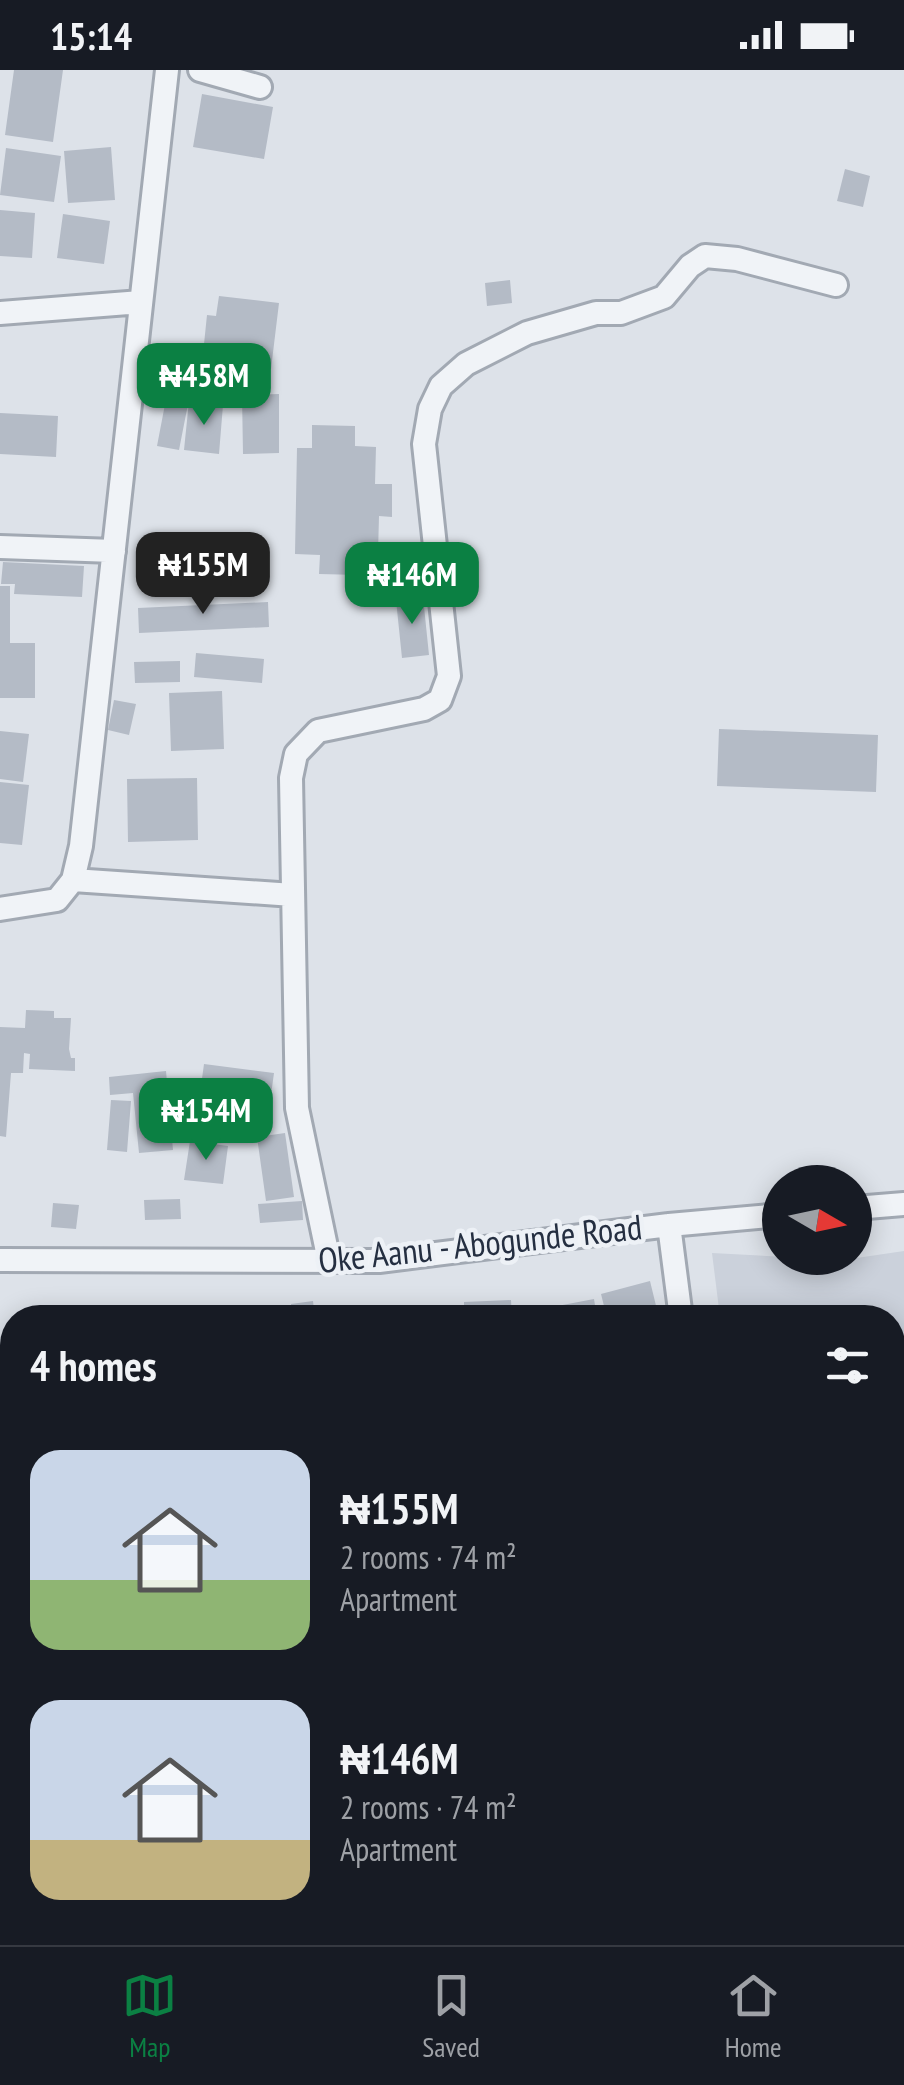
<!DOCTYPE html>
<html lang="en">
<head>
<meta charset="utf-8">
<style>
	:root { --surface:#171b24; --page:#242831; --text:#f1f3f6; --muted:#9ea1a6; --line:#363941; --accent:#0b8043 }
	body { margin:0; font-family:"PT Sans Narrow",sans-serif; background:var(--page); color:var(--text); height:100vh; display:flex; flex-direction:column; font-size:38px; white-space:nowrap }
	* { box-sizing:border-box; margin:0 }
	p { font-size:32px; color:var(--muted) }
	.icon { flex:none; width:55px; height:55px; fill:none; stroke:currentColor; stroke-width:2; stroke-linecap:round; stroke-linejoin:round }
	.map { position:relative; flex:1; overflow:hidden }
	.panel { position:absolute; left:0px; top:1235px; width:905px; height:640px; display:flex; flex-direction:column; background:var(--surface); border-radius:40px 40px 0 0; box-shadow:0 5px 25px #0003 }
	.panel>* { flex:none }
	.needle { width:65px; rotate:99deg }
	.controls { position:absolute; left:762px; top:1095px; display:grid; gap:20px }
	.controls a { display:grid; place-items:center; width:110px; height:110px; border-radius:50%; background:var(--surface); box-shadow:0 5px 25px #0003; font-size:50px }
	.price { position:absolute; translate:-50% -85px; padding:0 22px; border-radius:20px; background:var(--accent); color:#fff; font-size:32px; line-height:65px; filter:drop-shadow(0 2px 5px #0008) }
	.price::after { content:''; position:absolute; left:50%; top:60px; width:30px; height:22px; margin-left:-15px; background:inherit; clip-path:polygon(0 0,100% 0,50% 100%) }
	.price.on { background:#222; color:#fff }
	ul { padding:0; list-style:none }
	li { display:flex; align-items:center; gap:30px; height:250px; padding:0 30px }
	li span { display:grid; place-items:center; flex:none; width:280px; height:200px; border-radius:30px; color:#555 }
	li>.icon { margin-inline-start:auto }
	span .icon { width:120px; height:120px; fill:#fffc; stroke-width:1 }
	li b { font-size:42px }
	h2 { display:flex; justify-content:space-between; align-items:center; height:120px; padding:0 30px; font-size:42px }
	.status { display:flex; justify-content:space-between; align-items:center; height:70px; padding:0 50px; background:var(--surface); direction:ltr }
	.status svg { height:28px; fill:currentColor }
	.dock { display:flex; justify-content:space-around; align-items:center; height:140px; border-top:2px solid var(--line); background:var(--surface); font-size:28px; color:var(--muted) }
	.dock a { display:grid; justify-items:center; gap:5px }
	.dock .on { color:var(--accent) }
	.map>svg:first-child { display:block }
	.built { fill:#cbd1db }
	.building { fill:#b4bbc6 }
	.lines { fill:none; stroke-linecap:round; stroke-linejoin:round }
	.minor-casing { stroke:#a2a9b3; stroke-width:28 }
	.minor { stroke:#f0f3f7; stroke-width:22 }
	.labels { text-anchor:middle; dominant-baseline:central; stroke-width:9; stroke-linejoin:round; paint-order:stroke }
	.street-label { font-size:35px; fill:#252f41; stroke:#edf1f6 }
</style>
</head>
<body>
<div class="status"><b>15:14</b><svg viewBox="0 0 49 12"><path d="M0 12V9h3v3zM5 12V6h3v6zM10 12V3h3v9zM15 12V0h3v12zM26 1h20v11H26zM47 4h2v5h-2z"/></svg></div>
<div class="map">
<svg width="904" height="1875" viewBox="0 0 904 1875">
	<rect width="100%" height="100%" fill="#dde2e9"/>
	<path class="built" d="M 904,1181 L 904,1794 L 893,1795 L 892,1248 L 720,1247 L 712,1183 L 843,1190 Z"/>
	<path class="building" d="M 14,0 L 63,0 L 53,72 L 5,65 Z
		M 202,24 L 273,37 L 264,89 L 193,77 Z
		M 111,77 L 115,130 L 68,133 L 64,81 Z
		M 6,78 L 61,86 L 54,132 L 0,125 Z
		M 845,99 L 870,106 L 863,137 L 837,131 Z
		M 0,140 L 35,143 L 32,188 L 0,186 Z
		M 63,144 L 110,151 L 104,194 L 57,188 Z
		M 510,210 L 512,233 L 487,236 L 485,213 Z
		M 219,226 L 279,233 L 271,299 L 211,292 L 213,275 L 204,274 L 207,245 L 216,246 Z
		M 279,324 L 279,383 L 243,384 L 242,325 Z
		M 166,329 L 188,334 L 179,380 L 157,376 Z
		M 189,331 L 223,335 L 219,384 L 184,380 Z
		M 0,343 L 58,346 L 56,387 L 0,384 Z
		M 312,355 L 355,356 L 355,376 L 376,377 L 375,414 L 392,414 L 392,447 L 379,446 L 378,483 L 361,482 L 360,505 L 319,504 L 320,485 L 295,484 L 297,378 L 312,378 Z
		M 3,492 L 84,496 L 82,527 L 14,524 L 15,514 L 1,514 Z
		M 0,516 L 10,516 L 10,573 L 35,573 L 35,628 L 0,628 Z
		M 423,527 L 429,585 L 402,588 L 396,530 Z
		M 268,532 L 269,557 L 139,563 L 138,538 Z
		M 196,583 L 264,589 L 262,613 L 194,607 Z
		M 180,591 L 180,612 L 135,613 L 134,592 Z
		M 222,621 L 224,679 L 171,681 L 169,623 Z
		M 114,630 L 136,634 L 129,665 L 108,660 Z
		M 719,659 L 878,665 L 876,722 L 717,716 Z
		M 0,661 L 29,664 L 23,712 L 0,709 Z
		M 197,708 L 198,770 L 128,772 L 127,709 Z
		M 0,712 L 29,715 L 22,775 L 0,773 Z
		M 26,940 L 54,941 L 54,948 L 71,948 L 69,979 L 71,988 L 75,988 L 75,1001 L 29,999 L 30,984 L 24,983 L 23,1003 L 11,1003 L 6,1067 L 0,1066 L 0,957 L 25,958 Z
		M 204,994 L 274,1003 L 267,1054 L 197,1045 Z
		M 166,1001 L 173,1080 L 139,1083 L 133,1023 L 110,1025 L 109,1007 Z
		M 111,1030 L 131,1031 L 127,1082 L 107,1080 Z
		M 285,1063 L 294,1127 L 266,1131 L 257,1067 Z
		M 190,1071 L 228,1076 L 223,1114 L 184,1110 Z
		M 180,1129 L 181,1149 L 145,1150 L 144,1130 Z
		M 302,1131 L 303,1150 L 260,1153 L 258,1134 Z
		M 53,1133 L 79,1135 L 76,1159 L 51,1157 Z
		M 650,1211 L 659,1248 L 607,1248 L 601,1224 Z
		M 594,1229 L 597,1248 L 549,1248 L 547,1238 Z
		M 511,1230 L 512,1248 L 464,1248 L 464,1232 Z
		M 313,1231 L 315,1248 L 292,1248 L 291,1234 Z
		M 12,1277 L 12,1328 L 0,1307 L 8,1280 Z
		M 904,1350 L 904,1407 L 892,1409 L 892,1352 Z
		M 0,1361 L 12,1371 L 12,1454 L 0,1469 Z
		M 904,1514 L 904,1570 L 894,1571 L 892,1516 Z
		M 121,1862 L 300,1862 L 300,1863 L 262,1875 L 116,1875 L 113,1865 Z
		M 497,1862 L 533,1862 L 534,1875 L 498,1875 Z
		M 727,1862 L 758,1862 L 759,1875 L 728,1875 Z"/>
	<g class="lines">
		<defs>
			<path id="minor" d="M 200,0 L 260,17
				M 0,243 L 141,232
				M 0,477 L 114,481
				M 73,810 L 293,825
				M 0,839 L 57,830 L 73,810 L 81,776 L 167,0
				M 855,1138 L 904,1134
				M 669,1155 L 681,1248
				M 0,1190 L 379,1191 L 669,1155 L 780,1145
				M 329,1191 L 297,1038 L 291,708 L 296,684 L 318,661 L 424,639 L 440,630 L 449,606 L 424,374 L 430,339 L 441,316 L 466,294 L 527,263 L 596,243 L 621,243 L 664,227 L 690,196 L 705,186 L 737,189 L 836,215
				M 568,1862 L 572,1875"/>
		</defs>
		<use href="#minor" class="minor-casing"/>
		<use href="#minor" class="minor"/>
	</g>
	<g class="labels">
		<g class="street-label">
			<text transform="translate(480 1173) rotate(-6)">Oke Aanu - Abogunde Road</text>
		</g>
	</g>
</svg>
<div class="controls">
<a><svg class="needle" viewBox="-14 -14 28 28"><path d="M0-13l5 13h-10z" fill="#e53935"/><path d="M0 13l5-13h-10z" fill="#9ea1a6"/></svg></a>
</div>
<b class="price" style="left:204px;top:358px">₦458M</b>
<b class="price on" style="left:203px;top:547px">₦155M</b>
<b class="price" style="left:412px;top:557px">₦146M</b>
<b class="price" style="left:206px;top:1093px">₦154M</b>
<section class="panel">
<h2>4 homes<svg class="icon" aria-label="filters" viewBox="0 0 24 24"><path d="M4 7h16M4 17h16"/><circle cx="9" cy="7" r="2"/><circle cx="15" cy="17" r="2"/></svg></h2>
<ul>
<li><span style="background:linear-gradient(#c9d6e8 65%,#8fb573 0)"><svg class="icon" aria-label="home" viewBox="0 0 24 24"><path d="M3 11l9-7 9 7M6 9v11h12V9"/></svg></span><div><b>₦155M</b><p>2 rooms · 74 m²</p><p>Apartment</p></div></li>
<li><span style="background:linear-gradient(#c9d6e8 70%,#c2b280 0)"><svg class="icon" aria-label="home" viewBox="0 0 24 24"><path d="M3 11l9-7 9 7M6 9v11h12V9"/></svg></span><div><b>₦146M</b><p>2 rooms · 74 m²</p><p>Apartment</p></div></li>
</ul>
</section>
</div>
<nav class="dock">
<a class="on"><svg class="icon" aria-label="map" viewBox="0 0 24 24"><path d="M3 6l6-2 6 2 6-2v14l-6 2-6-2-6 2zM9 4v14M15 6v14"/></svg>Map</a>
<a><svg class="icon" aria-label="saved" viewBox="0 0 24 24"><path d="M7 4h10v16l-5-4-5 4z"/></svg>Saved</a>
<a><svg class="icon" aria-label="home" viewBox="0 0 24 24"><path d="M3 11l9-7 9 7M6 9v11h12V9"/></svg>Home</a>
</nav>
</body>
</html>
